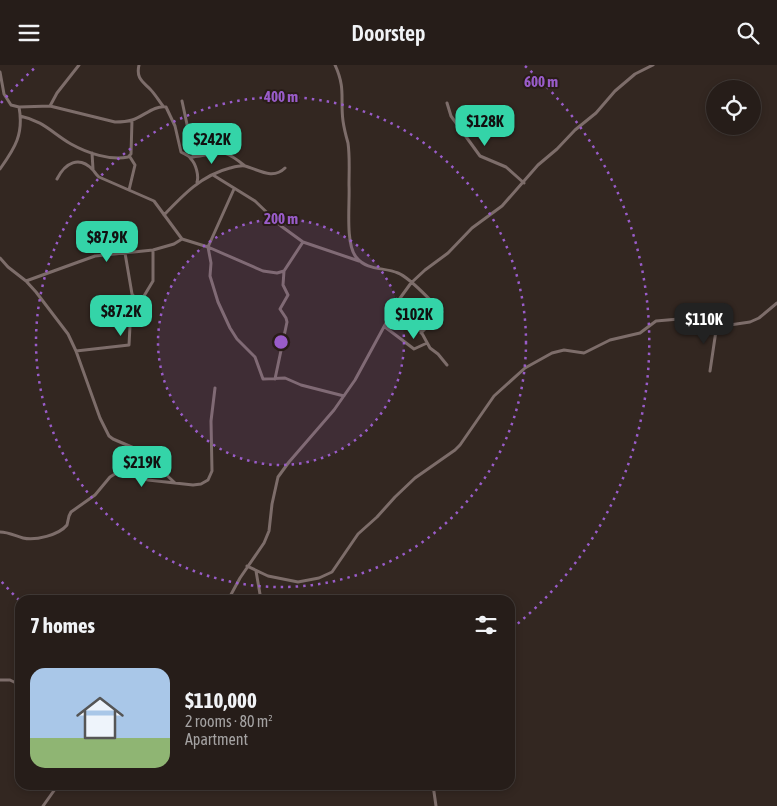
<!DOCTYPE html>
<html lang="en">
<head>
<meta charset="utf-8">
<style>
	:root { --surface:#261d19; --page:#2e2622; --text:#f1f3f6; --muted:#a4a2a2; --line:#423b38; --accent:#34d4a8 }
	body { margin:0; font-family:"Asap Condensed",sans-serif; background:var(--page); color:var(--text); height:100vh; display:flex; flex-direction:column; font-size:19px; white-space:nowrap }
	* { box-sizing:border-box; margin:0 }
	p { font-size:16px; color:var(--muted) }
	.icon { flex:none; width:28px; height:28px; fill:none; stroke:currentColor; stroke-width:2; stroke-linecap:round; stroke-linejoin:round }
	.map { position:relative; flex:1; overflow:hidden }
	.drawer { position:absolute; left:15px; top:530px; width:500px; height:195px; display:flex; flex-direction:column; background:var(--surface); border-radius:15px; box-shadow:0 2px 8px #0003,0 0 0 1px var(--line) }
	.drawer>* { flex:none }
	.controls { position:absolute; left:706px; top:15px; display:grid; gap:10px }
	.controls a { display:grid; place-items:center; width:55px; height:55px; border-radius:50%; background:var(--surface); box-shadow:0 2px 8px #0003,0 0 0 1px var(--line); font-size:25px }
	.price { position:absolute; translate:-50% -42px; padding:0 11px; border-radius:10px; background:var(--accent); color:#111; font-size:16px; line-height:32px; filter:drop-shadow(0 1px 2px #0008) }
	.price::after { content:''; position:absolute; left:50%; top:30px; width:15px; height:11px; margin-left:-8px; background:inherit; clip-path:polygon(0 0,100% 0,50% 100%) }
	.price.on { background:#222; color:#fff }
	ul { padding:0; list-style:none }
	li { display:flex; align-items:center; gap:15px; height:125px; padding:0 15px }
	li+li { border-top:1px solid var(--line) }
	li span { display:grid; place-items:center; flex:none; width:140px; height:100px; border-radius:15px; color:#555 }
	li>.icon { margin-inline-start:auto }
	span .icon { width:60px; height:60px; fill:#fffc; stroke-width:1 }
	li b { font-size:21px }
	h2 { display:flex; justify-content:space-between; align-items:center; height:60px; padding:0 15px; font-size:21px }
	header { display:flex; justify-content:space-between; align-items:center; height:65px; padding:0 15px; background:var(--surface); font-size:22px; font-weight:600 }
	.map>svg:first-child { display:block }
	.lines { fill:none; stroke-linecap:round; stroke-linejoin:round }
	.minor { stroke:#7d6d6a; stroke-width:3 }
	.ring { fill:none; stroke:#995cc9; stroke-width:2.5; stroke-dasharray:2.5 5 }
	.centre { fill:#995cc9; stroke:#291d18; stroke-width:2.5 }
	.ring-label { font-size:15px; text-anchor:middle; font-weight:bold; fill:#995cc9; stroke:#291d18; stroke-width:4; stroke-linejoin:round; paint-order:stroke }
</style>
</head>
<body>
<header><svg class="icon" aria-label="menu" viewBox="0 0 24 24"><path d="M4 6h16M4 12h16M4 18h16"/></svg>Doorstep<svg class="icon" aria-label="search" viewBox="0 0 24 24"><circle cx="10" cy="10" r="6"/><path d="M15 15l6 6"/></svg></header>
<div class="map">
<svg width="777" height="741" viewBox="0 0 777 741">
	<rect width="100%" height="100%" fill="#332721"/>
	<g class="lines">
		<path class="minor" d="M 139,0 C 136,13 142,16 150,24 C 155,29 159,36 163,41
			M 335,0 C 346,24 340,33 343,56 C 344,63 346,71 348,78 C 350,92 349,107 349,120 C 350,138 345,178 356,192 C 367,206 384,202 398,208 C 411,213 429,235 441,245 L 442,247 L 421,268
			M 0,7 L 4,29 L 11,40 L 19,42 L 50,41 L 115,57 C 121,57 126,57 132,55 C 143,52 154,40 166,42 L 175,61 L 181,87 C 184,89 189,90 191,94 C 196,99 199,111 197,117
			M 182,36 L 194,92
			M 447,38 L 451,51 L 480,91 L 506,102 L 524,118
			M 50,41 L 57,28 L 79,0
			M 20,51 C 44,56 52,68 71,79 C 87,88 111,96 128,92 L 131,89 L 132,55
			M 92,88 L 93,104
			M 191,92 C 220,90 218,79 245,101
			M 0,104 C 15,83 24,69 19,42
			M 213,110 L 255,136 L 281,161 L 303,177 L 359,196
			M 57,114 C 65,98 79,90 93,105 C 95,107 96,110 99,112 L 154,136 L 182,174 L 208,182 L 263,206 L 277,208 L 284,206 L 303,177
			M 234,124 L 208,182 L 211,198 L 210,211 L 218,237 L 230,263 L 237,274 L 255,292 L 263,314 L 285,313 L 301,320 L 344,331
			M 129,125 L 135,100 L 130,92
			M 164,150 C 183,130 202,110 230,103 C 234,102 241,100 245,101 C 259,105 273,115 285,103
			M 125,188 L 132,229 L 135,233 L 142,233
			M 0,193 L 8,202 L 26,216 L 36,227 L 68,269 L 76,286 L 100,353 L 109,371 L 113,374 L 141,386 L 175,418
			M 26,216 L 95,191 L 153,185 L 174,179 L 182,174
			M 398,236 L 413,252 L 430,283 L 438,289 L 447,300
			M 385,262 L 414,284 L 427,278
			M 76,286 L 129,280 L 130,261 L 135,246 L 153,216 L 153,185
			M 710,306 L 717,259
			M 275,314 L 287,257 L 286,253 L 280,244 L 288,230 L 283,220 L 284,206
			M 0,467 C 9,467 15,471 23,473 C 35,476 59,470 67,460 L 69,451 L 71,447 L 95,430 L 110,412 L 118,407 L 148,415 L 193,420 L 201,419 L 208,415 L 212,406 L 211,356 L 215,323
			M 247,501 L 268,511 L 298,517 L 319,513 L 332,507 L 358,469 L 377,452 L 395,432 L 415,413 L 455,385 L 460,380 L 494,331 L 525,303 L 552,288 L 564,285 L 584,288 L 610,275 L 640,268 L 656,256 L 702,252 L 707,253 L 723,261 L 750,257 L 759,253 L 777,238
			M 256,506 L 261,535
			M 228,535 L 240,513 L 264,478 L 269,466 L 272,439 L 278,412 L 289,397 L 334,345 L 355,315 L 398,236 L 411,218 L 425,205 L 448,188 L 472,163 L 502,141 L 538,100 L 557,84 L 575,65 L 596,48 L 615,26 L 635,9 L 653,0
			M 0,615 L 10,615 L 20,620
			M 433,720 L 436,741
			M 43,741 L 58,720"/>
	</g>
	<circle cx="281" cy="277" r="123" fill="#995cc9" fill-opacity=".12"/>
	<g class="ring">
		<circle cx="281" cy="277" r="123"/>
		<circle cx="281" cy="277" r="245"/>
		<path d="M19 535A368 368 0 0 1 1 516M1 38A368 368 0 0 1 37 1M525 1A368 368 0 0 1 510 565"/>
	</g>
	<circle cx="281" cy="277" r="8" class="centre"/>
	<g class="ring-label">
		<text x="541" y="22">600 m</text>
		<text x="281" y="37">400 m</text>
		<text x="281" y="159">200 m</text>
	</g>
</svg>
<div class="controls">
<a><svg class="icon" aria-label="locate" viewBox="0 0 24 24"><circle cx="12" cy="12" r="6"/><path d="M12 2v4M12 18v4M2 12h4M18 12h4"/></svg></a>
</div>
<b class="price" style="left:485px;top:82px">$128K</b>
<b class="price" style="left:212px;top:100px">$242K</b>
<b class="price" style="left:107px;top:198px">$87.9K</b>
<b class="price" style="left:121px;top:272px">$87.2K</b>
<b class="price" style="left:414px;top:275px">$102K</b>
<b class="price on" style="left:704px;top:280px">$110K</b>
<b class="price" style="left:142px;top:423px">$219K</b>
<section class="drawer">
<h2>7 homes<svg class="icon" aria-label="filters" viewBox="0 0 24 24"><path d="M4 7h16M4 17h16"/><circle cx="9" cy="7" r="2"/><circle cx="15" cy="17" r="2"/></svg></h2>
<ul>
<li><span style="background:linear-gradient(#a9c7e8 70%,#8fb573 0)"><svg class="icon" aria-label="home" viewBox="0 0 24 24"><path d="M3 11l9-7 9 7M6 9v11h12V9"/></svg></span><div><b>$110,000</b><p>2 rooms · 80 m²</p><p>Apartment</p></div></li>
</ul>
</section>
</div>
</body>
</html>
